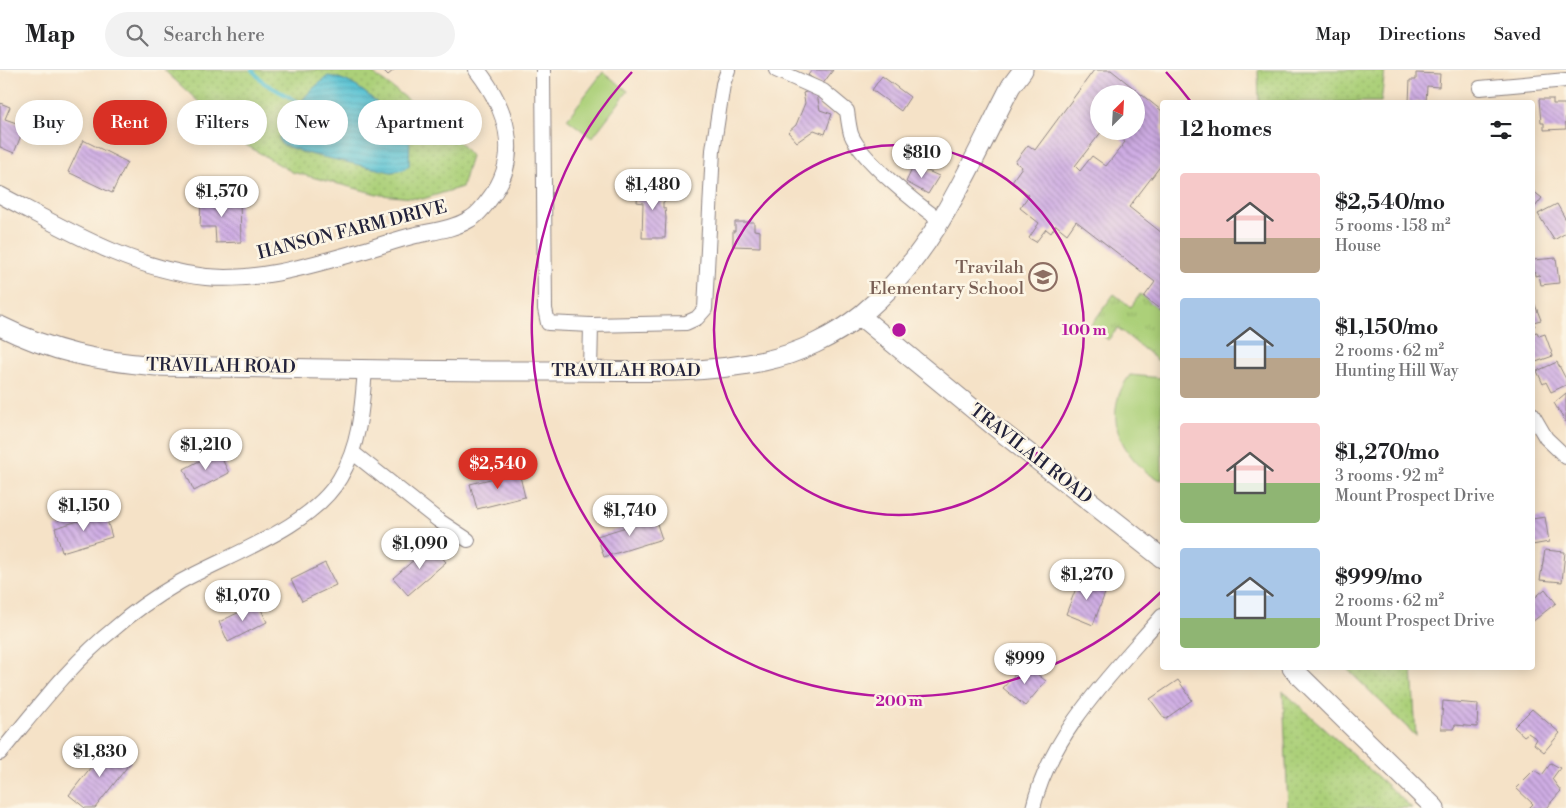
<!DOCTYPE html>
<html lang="en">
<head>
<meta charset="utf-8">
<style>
	:root { --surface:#fff; --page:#f2f2f2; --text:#202124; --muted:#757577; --line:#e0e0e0; --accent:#d93025 }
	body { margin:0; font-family:"Libre Bodoni",serif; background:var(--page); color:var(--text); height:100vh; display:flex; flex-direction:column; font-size:19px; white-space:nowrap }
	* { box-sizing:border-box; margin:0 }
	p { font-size:16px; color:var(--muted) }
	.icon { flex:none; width:28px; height:28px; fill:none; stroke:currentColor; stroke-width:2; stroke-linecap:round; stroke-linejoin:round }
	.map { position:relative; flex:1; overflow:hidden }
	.panel { position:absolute; left:1160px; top:30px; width:375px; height:570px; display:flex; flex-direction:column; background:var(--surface); border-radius:5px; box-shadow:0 2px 12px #0003 }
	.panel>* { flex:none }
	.guide { position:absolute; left:15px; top:30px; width:475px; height:45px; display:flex; gap:10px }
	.needle { width:32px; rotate:24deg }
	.fabs { position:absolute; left:1090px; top:15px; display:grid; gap:10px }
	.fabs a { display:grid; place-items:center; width:55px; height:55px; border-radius:50%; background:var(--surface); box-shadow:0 2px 12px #0003; font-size:25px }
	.price { position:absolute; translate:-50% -42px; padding:0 11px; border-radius:18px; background:#fff; color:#222; font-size:16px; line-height:32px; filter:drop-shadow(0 1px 2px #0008) }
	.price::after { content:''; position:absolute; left:50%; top:30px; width:15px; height:11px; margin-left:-8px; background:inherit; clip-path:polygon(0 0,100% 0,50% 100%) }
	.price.selected { background:var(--accent); color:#fff }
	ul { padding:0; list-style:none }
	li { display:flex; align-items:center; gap:15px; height:125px; padding:0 20px }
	li span { display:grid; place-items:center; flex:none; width:140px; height:100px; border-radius:5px; color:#555 }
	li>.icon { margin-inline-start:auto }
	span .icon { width:60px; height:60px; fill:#fffc; stroke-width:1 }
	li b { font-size:21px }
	h2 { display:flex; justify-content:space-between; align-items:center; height:60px; padding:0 20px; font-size:21px }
	.chip { padding:0 18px; border-radius:22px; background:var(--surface); box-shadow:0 2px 12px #0003; font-size:18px; line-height:45px }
	.chip.selected { background:var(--accent); color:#fff }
	header { display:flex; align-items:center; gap:30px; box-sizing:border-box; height:70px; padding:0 25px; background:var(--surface); border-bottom:1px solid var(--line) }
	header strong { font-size:24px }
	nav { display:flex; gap:28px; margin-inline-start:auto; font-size:18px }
	.search { width:350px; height:45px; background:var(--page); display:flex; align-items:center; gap:12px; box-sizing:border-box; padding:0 18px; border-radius:28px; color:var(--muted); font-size:19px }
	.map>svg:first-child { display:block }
	.grass { fill:url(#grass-dots); stroke:#67795a }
	.park { fill:url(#park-tufts); stroke:#67795a }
	.pitch { fill:#acd079; stroke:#67795a }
	.water { fill:url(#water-rules); stroke:#3d7287 }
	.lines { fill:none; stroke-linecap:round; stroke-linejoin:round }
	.stream { stroke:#58c2d3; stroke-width:4 }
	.building { fill:url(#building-back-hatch); fill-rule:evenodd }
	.minor-casing { stroke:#8c8281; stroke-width:16 }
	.tertiary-casing { stroke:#8c8281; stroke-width:18 }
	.secondary-casing { stroke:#8c8281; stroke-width:21 }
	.minor { stroke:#fff; stroke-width:14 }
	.tertiary { stroke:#fff; stroke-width:16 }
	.secondary { stroke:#fff; stroke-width:19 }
	.ring { fill:none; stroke:#b5179e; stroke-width:2.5 }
	.labels { text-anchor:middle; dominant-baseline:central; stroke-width:5; stroke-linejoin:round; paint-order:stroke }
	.street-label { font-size:18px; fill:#22223b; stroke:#fcf5e5 }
	.education-label { font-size:18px; fill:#785e54; stroke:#fcf5e5; text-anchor:end }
	.centre { fill:#b5179e; stroke:#fcf5e5; stroke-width:2.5 }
	.ring-label { font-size:15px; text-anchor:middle; font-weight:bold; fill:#b5179e; stroke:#fcf5e5; stroke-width:5; stroke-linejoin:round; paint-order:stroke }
</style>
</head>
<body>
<header>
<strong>Map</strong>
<div class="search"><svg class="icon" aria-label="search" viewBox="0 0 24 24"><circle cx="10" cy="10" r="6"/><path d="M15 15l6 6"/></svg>Search here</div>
<nav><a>Map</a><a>Directions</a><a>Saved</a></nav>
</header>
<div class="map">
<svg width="1566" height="738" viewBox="0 0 1566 738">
	<defs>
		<pattern id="grass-dots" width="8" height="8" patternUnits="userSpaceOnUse" patternTransform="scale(1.25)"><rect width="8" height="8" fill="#acd079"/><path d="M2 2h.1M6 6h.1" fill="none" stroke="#94b26a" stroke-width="1.8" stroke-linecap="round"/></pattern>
		<pattern id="park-tufts" width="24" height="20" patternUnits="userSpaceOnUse" patternTransform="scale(1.25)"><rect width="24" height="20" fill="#acd079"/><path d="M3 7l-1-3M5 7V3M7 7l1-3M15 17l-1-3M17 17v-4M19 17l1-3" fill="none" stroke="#94b26a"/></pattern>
		<pattern id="water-rules" width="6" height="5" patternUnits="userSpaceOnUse" patternTransform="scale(1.25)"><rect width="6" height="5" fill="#58c2d3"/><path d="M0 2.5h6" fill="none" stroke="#4ca6b6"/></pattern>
		<pattern id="building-back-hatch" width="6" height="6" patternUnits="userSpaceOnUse" patternTransform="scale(1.25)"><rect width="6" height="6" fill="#cfade4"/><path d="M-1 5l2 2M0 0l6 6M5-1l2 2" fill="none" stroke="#a88cba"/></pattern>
	</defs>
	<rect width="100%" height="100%" fill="#fcf5e5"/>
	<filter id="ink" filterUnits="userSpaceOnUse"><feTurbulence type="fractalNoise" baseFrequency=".02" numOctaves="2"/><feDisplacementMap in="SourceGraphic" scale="10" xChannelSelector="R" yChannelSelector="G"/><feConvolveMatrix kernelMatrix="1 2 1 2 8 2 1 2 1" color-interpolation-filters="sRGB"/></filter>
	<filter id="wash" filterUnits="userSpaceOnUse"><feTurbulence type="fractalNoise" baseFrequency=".0096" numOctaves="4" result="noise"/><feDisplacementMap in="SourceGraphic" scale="20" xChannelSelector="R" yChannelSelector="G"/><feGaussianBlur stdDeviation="1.12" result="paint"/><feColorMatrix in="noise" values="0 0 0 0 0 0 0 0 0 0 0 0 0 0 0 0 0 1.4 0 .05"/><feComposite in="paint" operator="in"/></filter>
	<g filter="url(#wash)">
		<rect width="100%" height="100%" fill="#f5e2c7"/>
		<path class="grass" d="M 164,0 L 368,0 L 447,58 L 471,86 L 462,117 L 423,129 L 381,125 L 292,102 L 246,75 Z
			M 1258,0 L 1385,0 L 1381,32 L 1259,32 Z
			M 1346,598 L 1412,598 L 1416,666 Z
			M 1283,621 L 1412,738 L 1288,738 Z"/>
		<path class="park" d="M 1114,224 L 1131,237 L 1140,224 L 1162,241 L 1162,294 L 1118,258 L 1108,270 L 1091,255 Z"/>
		<path class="pitch" d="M 603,2 L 628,21 L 592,68 L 567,49 Z
			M 1130,305 L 1162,308 L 1162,410 C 1152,408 1144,400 1137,393 C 1112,366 1108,334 1130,305 Z"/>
		<path class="water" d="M 328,6 C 361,9 388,45 410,66 L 409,96 L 403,100 L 391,102 L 305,83 L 281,74 L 279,68 C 289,44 307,21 328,6 Z"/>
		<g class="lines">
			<path class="stream" d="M 252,0 L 264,13 L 300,33"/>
		</g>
		<g id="blocks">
			<path class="building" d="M 383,0 L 394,0 L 388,5 Z
				M 812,0 L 833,0 L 822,15 L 808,5 Z
				M 1094,0 L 1111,0 L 1162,41 L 1162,94 L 1129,137 L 1162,163 L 1162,241 L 1144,227 L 1155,212 L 1076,151 L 1067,164 L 1056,155 L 1051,163 L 1046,159 L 1036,172 L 1029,168 L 1039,153 L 1020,138 L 1029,125 L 1012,111 L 1022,97 L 1015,92 L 1028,75 L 1035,80 ZM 1099,24 L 1136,24 L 1136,61 L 1127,61 L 1121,69 L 1125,72 L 1106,96 L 1092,86 L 1080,101 L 1075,96 L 1102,61 L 1099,61 Z
				M 1416,3 L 1440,4 L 1439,17 L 1427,16 L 1426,32 L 1409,32 L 1410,10 L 1416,10 Z
				M 882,6 L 910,27 L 901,41 L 872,20 Z
				M 816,19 L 820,40 L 832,44 L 825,64 L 814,60 L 797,72 L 788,62 L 796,55 L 805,33 L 803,23 Z
				M 1539,29 L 1553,29 L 1553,34 L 1565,34 L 1566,59 L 1544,60 L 1544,53 L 1541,53 Z
				M 0,33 L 10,37 L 5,49 L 25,56 L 14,83 L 0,77 Z
				M 83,70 L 127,92 L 112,123 L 68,102 Z
				M 914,95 L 939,106 L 928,124 L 906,112 Z
				M 638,116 L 666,117 L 665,132 L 663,132 L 663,138 L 665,138 L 666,148 L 665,168 L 642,168 L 643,133 L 637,132 Z
				M 1532,120 L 1542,128 L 1532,141 Z
				M 240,128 L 241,172 L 216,173 L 215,157 L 200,157 L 201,129 Z
				M 1557,134 L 1566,150 L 1566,163 L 1554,170 L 1538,144 Z
				M 735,152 L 754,152 L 754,160 L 760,161 L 760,177 L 733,176 L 733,161 L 735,161 Z
				M 1556,188 L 1559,213 L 1541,215 L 1539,205 L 1535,206 L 1533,190 Z
				M 1532,227 L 1541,250 L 1533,252 L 1535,256 L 1532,256 Z
				M 1537,262 L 1539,266 L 1545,264 L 1553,286 L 1533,293 L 1532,263 Z
				M 1557,292 L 1566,309 L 1566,315 L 1551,322 L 1546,312 L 1543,314 L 1537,301 Z
				M 1566,323 L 1566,353 L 1554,333 Z
				M 218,381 L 229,403 L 194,421 L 184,399 Z
				M 519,402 L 525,427 L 477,439 L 470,414 Z
				M 105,443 L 112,467 L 62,482 L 55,458 Z
				M 1545,447 L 1549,472 L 1532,475 L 1532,449 Z
				M 655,448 L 662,469 L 604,487 L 597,466 Z
				M 431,475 L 446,492 L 408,525 L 393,508 Z
				M 1545,480 L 1565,482 L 1562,512 L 1540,510 Z
				M 325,493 L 336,515 L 302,531 L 291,510 Z
				M 1080,508 L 1107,518 L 1093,555 L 1066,544 Z
				M 1545,519 L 1556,533 L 1532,552 L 1532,530 Z
				M 258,533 L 267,552 L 228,572 L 219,552 Z
				M 1024,594 L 1046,611 L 1025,636 L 1003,618 Z
				M 1178,610 L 1192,630 L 1165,649 L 1150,629 Z
				M 1443,631 L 1478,634 L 1477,657 L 1455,655 L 1453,659 L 1441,659 Z
				M 1532,639 L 1560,663 L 1544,682 L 1534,674 L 1537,669 L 1528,663 L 1524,666 L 1514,657 Z
				M 109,674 L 131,692 L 95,738 L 85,738 L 69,725 Z
				M 1551,693 L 1560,698 L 1552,709 L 1561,721 L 1546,738 L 1529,738 L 1533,734 L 1516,718 L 1534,700 L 1542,705 Z"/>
		</g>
	</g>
	<g filter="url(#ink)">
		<use href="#blocks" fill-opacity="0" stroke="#8c8281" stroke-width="1"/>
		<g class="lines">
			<defs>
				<path id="minor" d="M 543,0 L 545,239 L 548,253 L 591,255 L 590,301
					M 776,0 L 823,21 L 847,41 C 848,48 849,57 851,64 C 861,90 917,134 941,151
					M 1480,18 L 1566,10
					M 591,255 L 686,253 L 697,248 L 705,239 L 713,80 L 723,14 L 728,0
					M 1532,344 L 1546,368 L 1566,387
					M 352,382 L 438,450 L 468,470
					M 0,683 C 36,640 71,593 115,558 C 134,541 158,525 180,512 C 228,485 312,457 340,408 C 360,375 362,337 365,299
					M 1033,738 C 1051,662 1113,603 1162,546"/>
				<path id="tertiary" d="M 0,125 C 65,159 131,199 206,207 C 258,212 312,195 362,181 C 380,176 398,169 416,165 C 434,161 454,159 470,149 C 478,145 486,134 491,127 C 522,85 507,39 477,0"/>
				<path id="secondary" d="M 860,246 L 994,356 L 1162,488
					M 0,256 C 52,282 98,291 156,296 C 292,298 429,302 565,301 C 631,301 699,305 764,291 C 798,284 835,266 862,244 C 934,185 969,97 1011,16 L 1023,0
					M 1292,598 L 1435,738"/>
			</defs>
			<use href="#minor" class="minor-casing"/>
			<use href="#tertiary" class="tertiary-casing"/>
			<use href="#secondary" class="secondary-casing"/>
			<use href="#minor" class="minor"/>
			<use href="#tertiary" class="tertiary"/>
			<use href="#secondary" class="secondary"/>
		</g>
	</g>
	<g class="ring">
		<circle cx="899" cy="260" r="185"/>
		<path d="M1161 522A371 371 0 0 1 632 2M1166 2A371 371 0 0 1 1191 32"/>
	</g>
	<defs>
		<symbol id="school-ring" viewBox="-11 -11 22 22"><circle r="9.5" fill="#fcf5e5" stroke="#8d6e63" stroke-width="1.5"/><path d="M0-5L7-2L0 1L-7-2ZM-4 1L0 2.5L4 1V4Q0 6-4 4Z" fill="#8d6e63"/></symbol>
	</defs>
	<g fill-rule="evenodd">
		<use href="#school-ring" x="1027" y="191" width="32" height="32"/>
	</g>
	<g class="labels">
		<g class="street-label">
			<text transform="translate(352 160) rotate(-14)">HANSON FARM DRIVE</text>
			<text transform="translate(221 296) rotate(1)">TRAVILAH ROAD</text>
			<text x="626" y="300">TRAVILAH ROAD</text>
			<text transform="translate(1031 384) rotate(38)">TRAVILAH ROAD</text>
		</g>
		<g class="education-label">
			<text x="1024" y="197">Travilah<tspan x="1024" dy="21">Elementary School</tspan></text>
		</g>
	</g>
	<circle cx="899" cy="260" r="8" class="centre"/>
	<g class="ring-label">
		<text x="1084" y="265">100 m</text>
		<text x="899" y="636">200 m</text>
	</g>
</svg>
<div class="fabs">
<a><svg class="needle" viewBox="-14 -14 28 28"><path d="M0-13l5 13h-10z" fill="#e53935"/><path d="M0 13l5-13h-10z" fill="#757577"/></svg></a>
</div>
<b class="price" style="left:922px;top:109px">$810</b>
<b class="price" style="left:653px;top:141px">$1,480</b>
<b class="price" style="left:222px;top:148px">$1,570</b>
<b class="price" style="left:206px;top:401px">$1,210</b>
<b class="price selected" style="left:498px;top:420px">$2,540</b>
<b class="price" style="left:84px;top:462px">$1,150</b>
<b class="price" style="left:630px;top:467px">$1,740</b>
<b class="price" style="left:420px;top:500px">$1,090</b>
<b class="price" style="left:1087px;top:531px">$1,270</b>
<b class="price" style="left:243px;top:552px">$1,070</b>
<b class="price" style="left:1025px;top:615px">$999</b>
<b class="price" style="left:100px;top:708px">$1,830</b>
<div class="guide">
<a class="chip">Buy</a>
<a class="chip selected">Rent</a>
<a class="chip">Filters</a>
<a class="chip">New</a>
<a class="chip">Apartment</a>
</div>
<section class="panel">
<h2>12 homes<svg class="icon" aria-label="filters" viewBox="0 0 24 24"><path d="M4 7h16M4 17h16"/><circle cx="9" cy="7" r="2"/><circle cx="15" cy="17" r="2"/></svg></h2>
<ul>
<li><span style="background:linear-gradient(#f6c9c9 65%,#b9a48a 0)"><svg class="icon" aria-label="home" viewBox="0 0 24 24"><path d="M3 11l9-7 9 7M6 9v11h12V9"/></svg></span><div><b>$2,540/mo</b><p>5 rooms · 158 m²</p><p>House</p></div></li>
<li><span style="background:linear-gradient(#a9c7e8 60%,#b9a48a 0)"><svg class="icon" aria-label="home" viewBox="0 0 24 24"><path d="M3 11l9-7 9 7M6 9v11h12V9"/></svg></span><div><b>$1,150/mo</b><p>2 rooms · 62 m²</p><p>Hunting Hill Way</p></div></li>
<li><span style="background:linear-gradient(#f6c9c9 60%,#8fb573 0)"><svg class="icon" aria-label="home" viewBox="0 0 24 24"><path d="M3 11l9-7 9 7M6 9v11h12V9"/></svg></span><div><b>$1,270/mo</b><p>3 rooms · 92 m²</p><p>Mount Prospect Drive</p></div></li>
<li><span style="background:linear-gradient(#a9c7e8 70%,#8fb573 0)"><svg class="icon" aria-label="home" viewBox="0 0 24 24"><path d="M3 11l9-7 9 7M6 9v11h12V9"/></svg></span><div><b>$999/mo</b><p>2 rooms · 62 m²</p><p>Mount Prospect Drive</p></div></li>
</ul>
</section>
</div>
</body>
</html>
